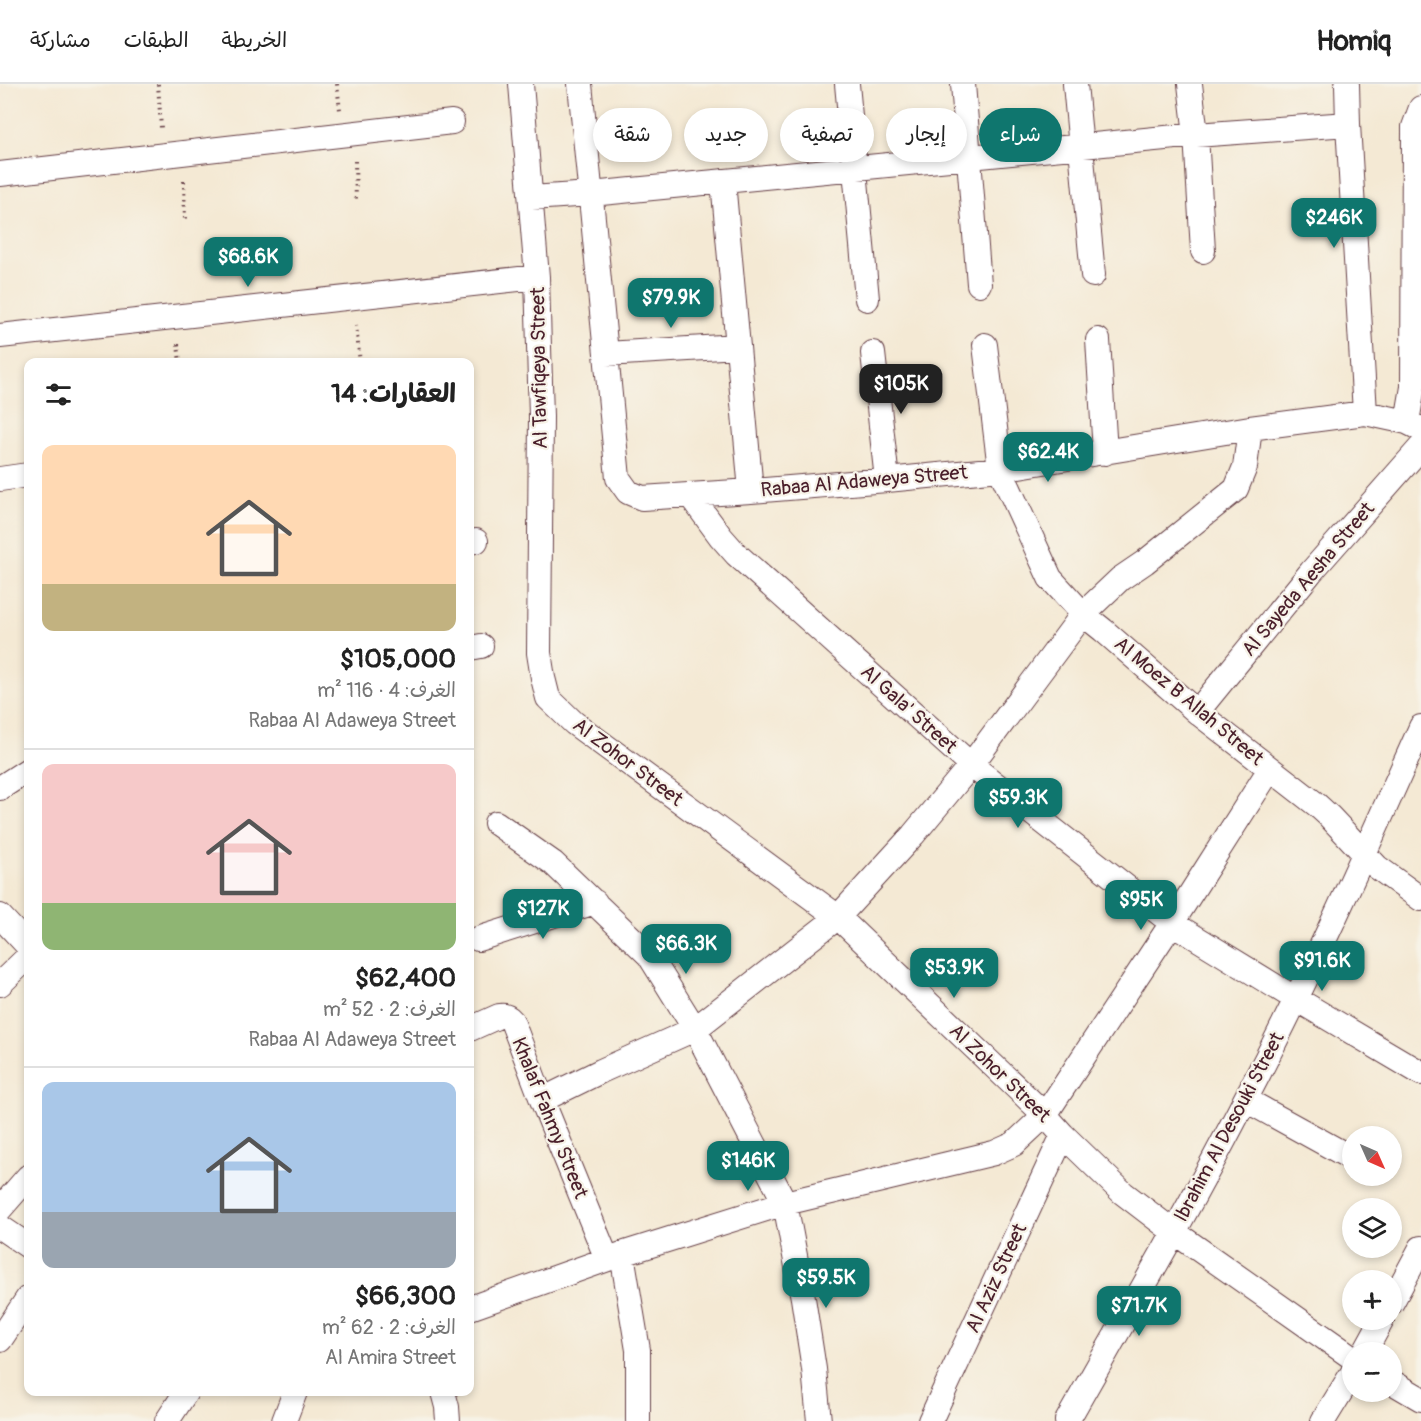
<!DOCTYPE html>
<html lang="ar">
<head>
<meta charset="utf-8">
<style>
	:root { --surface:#fff; --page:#f6f6f6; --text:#222; --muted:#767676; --line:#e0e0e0; --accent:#0f766e }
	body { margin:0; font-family:Pangolin,"Playpen Sans Arabic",sans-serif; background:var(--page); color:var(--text); direction:rtl; height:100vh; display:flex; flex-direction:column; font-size:22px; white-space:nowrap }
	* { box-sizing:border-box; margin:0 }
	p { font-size:20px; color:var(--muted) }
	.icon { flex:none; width:33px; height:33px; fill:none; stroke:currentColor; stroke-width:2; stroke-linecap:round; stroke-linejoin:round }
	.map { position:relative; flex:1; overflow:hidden; direction:ltr }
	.panel { position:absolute; left:24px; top:274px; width:450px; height:1038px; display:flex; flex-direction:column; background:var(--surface); border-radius:12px; box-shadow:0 3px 9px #0003; direction:rtl }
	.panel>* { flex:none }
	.banner { position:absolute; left:492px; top:24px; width:570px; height:54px; direction:rtl; display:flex; gap:12px }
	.needle { width:39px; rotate:135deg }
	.controls { position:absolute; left:1342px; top:1042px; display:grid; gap:12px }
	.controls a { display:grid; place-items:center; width:60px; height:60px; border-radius:50%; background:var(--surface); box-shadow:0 3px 9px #0003; font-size:30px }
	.price { position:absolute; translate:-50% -51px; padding:0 14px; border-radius:12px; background:var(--accent); color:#fff; font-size:20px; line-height:39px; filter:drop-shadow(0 2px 3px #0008) }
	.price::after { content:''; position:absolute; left:50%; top:36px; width:18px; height:14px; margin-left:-9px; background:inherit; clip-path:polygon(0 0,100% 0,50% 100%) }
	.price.active { background:#222; color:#fff }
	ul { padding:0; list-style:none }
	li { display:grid; align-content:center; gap:12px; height:318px; padding:0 18px }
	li+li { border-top:2px solid var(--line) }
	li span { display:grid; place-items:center; height:186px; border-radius:12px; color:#555 }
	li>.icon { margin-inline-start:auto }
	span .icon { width:108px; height:108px; fill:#fffc; stroke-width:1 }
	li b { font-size:26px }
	h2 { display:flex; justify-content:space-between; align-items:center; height:72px; padding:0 18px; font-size:26px }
	.pill { padding:0 21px; border-radius:27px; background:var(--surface); box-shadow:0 3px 9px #0003; font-size:21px; line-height:54px }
	.pill.active { background:var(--accent); color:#fff }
	header { display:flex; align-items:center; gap:36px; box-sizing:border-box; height:84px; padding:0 30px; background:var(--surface); border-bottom:2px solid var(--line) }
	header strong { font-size:28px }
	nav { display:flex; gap:33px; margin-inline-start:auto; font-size:21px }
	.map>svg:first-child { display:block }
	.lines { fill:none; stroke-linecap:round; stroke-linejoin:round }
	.minor-casing { stroke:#643d44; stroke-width:26 }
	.path { stroke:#643d44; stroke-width:4; stroke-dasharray:1.5 4.5; stroke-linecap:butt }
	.minor { stroke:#fff; stroke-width:24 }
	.labels { text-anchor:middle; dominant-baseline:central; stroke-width:4.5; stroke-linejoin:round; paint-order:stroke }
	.street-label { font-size:20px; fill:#4a1f2b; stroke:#f7f3e8 }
</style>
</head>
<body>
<header>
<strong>Homiq</strong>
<nav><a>الخريطة</a><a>الطبقات</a><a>مشاركة</a></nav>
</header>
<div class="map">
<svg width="1421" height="1337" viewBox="0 0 1421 1337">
	<rect width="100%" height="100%" fill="#f7f3e8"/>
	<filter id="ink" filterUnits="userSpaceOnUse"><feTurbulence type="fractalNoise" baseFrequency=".0167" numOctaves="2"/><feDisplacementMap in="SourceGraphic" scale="12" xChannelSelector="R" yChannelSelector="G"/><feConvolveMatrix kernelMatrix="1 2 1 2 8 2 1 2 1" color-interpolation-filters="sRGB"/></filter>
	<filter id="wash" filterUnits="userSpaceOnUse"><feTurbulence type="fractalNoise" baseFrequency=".008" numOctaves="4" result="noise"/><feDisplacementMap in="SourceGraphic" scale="24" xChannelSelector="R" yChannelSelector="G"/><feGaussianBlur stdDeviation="1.35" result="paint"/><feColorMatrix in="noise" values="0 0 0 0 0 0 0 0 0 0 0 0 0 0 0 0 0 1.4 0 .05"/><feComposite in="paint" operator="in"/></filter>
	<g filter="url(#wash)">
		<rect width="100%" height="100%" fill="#f4e9d4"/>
	</g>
	<g filter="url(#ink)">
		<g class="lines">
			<defs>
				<path id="minor" d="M 521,0 L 537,193 L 541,333 L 539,569 L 543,594 L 548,614 L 574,639 L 838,833 L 1045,1031 L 1063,1051 L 1123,1109 L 1174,1148 L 1353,1274
					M 580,0 L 618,394 L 628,408 L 642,414 L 751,407 L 887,396 L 1000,385 L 1250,344 L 1365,329 L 1407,338 L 1421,345
					M 847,0 L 867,215
					M 963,0 L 979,200
					M 1075,0 L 1093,191
					M 1190,0 L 1196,51 L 1203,167
					M 1347,0 L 1348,40 L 1365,329
					M 0,90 L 452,38
					M 723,97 L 751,407
					M 531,114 L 591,110 L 1196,51 L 1348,40
					M 0,252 L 537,193
					M 1098,256 L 1105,369
					M 985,261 L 1000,385 L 1050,494 L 1083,530 L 1103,546 L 1197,628 L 1317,721 L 1329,732 L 1377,783 L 1421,815
					M 873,269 L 887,396
					M 606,270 L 738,262
					M 1407,338 L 1413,303 L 1414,43 L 1421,24
					M 0,395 L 28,391
					M 690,411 L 721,453 L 736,470 L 971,681 L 1172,839 L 1296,915 L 1421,989
					M 470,458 L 476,457
					M 470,564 L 481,562
					M 1197,628 L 1311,488 L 1421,363
					M 0,704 L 28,686
					M 496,739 L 553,779 L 649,871 L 695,945 L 785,1119 L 803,1214 L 814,1285 L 819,1337
					M 0,832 L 28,862
					M 478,855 L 595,818
					M 0,900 L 28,873
					M 470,945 L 499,932 C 505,931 508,932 512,937 L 542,1016 L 607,1175
					M 542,1016 L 601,987 L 695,945 L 838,833 L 913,751 L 971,681 L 1083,530 L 1120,495 L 1145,478 L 1236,405 L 1245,383 L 1250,344
					M 1246,1016 L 1353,1075
					M 0,1125 L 28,1093
					M 0,1143 L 28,1162
					M 622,1170 L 638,1266 L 638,1337
					M 1392,1218 L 1421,1164
					M 470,1224 L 622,1170 L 785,1119 L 994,1069 L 1014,1060 L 1045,1031 L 1172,839 L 1270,685
					M 0,1256 L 28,1214
					M 1364,1269 L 1382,1236
					M 1392,1298 L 1421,1315
					M 443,1308 L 447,1323 L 448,1337
					M 167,1337 L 186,1308
					M 284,1337 L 295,1308
					M 930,1337 L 1063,1051
					M 1067,1337 C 1127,1231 1189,1125 1245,1016 C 1309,894 1365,769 1421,643
					M 1323,1337 L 1353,1288"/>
			</defs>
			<use href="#minor" class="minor-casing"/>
			<path class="path" d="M 158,0 L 161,44
				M 337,0 L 340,26
				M 355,77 L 356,118
				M 184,97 L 185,137
				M 356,241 L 360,279
				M 178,260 L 180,279"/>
			<use href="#minor" class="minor"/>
		</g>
	</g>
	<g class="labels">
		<g class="street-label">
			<text transform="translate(539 284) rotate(-91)">Al Tawfiqeya Street</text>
			<text transform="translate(864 397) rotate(-5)">Rabaa Al Adaweya Street</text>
			<text transform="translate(1308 495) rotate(-50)">Al Sayeda Aesha Street</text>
			<text transform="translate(1189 617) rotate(40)">Al Moez B Allah Street</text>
			<text transform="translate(909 625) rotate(42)">Al Gala' Street</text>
			<text transform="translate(628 678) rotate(37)">Al Zohor Street</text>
			<text transform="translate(1000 989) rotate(44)">Al Zohor Street</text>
			<text transform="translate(550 1034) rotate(68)">Khalaf Fahmy Street</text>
			<text transform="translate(1229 1043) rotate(-62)">Ibrahim Al Desouki Street</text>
			<text transform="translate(996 1194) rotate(-65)">Al Aziz Street</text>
		</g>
	</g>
</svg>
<div class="controls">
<a><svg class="needle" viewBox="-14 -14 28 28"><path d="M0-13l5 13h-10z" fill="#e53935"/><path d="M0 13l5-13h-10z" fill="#767676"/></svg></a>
<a><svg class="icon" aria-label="layers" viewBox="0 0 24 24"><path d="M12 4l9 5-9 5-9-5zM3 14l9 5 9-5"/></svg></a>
<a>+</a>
<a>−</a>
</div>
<b class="price" style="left:1334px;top:165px">$246K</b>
<b class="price" style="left:248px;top:204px">$68.6K</b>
<b class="price" style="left:671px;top:245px">$79.9K</b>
<b class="price active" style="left:901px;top:331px">$105K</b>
<b class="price" style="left:1048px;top:399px">$62.4K</b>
<b class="price" style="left:1018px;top:745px">$59.3K</b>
<b class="price" style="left:1141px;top:847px">$95K</b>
<b class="price" style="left:543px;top:856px">$127K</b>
<b class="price" style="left:686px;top:891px">$66.3K</b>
<b class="price" style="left:1322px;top:908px">$91.6K</b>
<b class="price" style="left:954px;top:915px">$53.9K</b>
<b class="price" style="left:748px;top:1108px">$146K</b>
<b class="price" style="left:826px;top:1225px">$59.5K</b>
<b class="price" style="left:1139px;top:1253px">$71.7K</b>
<div class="banner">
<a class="pill active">شراء</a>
<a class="pill">إيجار</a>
<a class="pill">تصفية</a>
<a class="pill">جديد</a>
<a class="pill">شقة</a>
</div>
<section class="panel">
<h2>العقارات: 14<svg class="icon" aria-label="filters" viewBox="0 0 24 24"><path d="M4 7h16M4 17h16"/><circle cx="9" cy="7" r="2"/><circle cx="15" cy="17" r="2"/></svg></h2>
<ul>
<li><span style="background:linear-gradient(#ffd9b3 75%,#c2b280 0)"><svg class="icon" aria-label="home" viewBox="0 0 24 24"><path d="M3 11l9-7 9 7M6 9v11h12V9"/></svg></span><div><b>$105,000</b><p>الغرف: 4 · 116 m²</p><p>Rabaa Al Adaweya Street</p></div></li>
<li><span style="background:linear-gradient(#f6c9c9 75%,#8fb573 0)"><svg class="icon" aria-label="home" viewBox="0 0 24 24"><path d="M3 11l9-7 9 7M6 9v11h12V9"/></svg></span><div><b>$62,400</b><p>الغرف: 2 · 52 m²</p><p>Rabaa Al Adaweya Street</p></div></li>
<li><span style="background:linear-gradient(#a9c7e8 70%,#9aa5b1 0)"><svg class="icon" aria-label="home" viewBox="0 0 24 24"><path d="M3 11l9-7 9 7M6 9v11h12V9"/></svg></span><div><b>$66,300</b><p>الغرف: 2 · 62 m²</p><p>Al Amira Street</p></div></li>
</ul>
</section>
</div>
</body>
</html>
